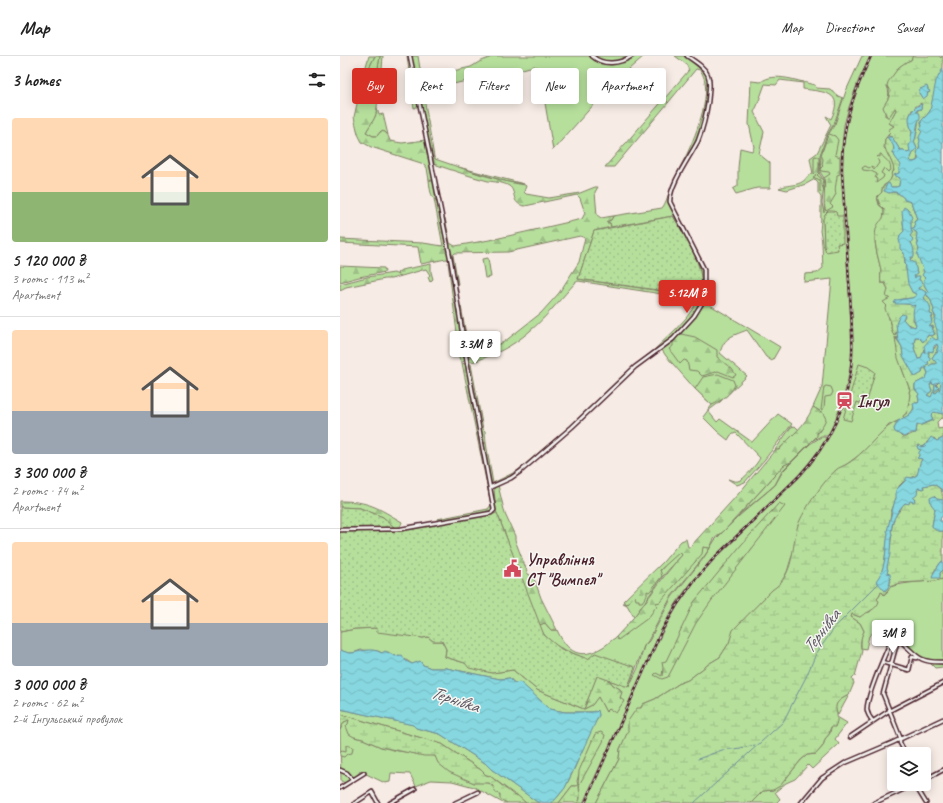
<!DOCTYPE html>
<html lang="en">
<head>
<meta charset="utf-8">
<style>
	:root { --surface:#fff; --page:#f6f6f6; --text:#222; --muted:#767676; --line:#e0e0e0; --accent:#d93025 }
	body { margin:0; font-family:Caveat,sans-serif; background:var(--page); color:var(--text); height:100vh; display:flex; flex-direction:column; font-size:15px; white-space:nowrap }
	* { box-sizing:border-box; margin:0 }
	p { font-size:13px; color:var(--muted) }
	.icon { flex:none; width:22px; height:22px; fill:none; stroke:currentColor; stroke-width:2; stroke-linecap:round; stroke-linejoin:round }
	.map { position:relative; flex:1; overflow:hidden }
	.drawer { display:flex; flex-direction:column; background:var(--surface); width:340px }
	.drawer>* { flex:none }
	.banner { position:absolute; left:12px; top:12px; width:380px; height:36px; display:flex; gap:8px }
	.tools { position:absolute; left:547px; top:691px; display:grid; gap:8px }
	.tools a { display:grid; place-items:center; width:44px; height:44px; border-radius:4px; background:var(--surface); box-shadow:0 2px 10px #0003; font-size:20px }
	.price { position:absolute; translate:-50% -34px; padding:0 9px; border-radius:4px; background:#fff; color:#222; font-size:13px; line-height:26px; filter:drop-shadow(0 1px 2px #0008) }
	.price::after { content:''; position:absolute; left:50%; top:24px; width:12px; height:9px; margin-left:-6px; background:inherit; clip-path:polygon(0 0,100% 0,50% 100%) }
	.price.selected { background:var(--accent); color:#fff }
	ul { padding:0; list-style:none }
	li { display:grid; align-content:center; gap:8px; height:212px; padding:0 12px }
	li+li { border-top:1px solid var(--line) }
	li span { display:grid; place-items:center; height:124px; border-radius:4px; color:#555 }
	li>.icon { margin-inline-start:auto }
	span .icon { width:72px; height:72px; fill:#fffc; stroke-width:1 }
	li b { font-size:17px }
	h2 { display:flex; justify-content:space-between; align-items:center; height:48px; padding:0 12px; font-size:17px }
	.chip { padding:0 14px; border-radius:4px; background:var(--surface); box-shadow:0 2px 10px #0003; font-size:14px; line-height:36px }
	.chip.selected { background:var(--accent); color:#fff }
	header { display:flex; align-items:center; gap:24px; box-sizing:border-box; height:56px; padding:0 20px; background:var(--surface); border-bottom:1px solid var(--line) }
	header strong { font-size:19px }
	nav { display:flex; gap:22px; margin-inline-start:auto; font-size:14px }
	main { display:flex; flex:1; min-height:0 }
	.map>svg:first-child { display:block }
	.grass { fill:#b6df9c; stroke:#807f64; fill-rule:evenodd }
	.forest { fill:url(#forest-firs); stroke:#807f64 }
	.wetland { fill:url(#wetland-marsh); stroke:#807f64; fill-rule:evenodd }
	.park { fill:url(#park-dots); stroke:#807f64 }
	.water { fill:url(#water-waves); stroke:#6e8d98; fill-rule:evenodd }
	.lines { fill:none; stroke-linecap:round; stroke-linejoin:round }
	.stream { stroke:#6e8d98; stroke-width:1 }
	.minor-casing { stroke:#4a1f2b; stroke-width:5.5 }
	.minor { stroke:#f6f6f2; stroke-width:2.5 }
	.rail-casing { stroke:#4a1f2b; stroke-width:2.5 }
	.rail { stroke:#f6f6f2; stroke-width:1; stroke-dasharray:3; stroke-linecap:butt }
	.labels { text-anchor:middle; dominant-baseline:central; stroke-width:3; stroke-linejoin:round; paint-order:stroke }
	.poi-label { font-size:17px; font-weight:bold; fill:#4a1f2b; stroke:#f6f6f2; text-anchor:start }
	.water-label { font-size:18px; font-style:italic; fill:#5c5661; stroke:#f6f6f2 }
</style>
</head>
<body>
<header>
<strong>Map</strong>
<nav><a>Map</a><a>Directions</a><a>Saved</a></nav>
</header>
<main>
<section class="drawer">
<h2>3 homes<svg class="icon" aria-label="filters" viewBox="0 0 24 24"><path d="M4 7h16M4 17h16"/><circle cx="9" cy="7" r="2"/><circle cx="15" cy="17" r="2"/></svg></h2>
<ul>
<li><span style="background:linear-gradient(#ffd9b3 60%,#8fb573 0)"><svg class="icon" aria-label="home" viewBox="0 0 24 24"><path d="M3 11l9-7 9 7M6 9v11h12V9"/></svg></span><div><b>5 120 000 ₴</b><p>3 rooms · 113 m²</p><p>Apartment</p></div></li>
<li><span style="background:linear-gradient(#ffd9b3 65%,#9aa5b1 0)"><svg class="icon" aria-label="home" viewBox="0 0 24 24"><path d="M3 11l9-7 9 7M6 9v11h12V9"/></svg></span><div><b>3 300 000 ₴</b><p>2 rooms · 74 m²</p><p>Apartment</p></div></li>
<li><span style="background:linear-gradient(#ffd9b3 65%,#9aa5b1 0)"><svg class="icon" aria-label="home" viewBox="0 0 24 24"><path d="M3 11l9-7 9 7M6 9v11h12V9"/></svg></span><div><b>3 000 000 ₴</b><p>2 rooms · 62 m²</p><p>2-й Інгульський провулок</p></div></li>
</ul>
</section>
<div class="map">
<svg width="603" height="747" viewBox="0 0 603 747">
	<defs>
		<pattern id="forest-firs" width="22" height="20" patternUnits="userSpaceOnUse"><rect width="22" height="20" fill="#b6df9c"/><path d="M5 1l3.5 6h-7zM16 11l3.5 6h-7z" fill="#9ebf87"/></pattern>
		<pattern id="wetland-marsh" width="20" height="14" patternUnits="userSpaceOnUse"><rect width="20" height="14" fill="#b6df9c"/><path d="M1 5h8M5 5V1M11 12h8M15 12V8" fill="none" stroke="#9ebf87"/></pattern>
		<pattern id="park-dots" width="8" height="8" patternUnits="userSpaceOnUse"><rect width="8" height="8" fill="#b6df9c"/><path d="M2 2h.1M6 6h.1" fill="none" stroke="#9ebf87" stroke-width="1.8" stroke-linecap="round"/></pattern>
		<pattern id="water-waves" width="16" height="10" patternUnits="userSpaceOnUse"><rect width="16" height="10" fill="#86d7e0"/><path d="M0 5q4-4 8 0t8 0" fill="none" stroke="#75b8c0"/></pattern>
	</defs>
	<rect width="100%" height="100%" fill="#f7ece5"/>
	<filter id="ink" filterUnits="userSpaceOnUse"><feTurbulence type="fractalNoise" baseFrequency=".025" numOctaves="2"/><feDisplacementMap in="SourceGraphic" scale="8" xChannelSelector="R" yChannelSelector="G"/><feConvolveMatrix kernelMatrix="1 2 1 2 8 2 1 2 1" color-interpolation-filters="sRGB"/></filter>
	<g filter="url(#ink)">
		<path class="grass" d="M 29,0 L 35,0 L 30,10 L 24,17 Z
			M 40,0 L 43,0 C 42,14 40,26 47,39 L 43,41 L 38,12 Z
			M 67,0 L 69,0 L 79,50 L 74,52 Z
			M 71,0 L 78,0 L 83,32 L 113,15 L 131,11 L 139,6 L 154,0 L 251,0 L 257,5 L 279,6 L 292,0 L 304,0 L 273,27 L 213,94 L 199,12 L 194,10 L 144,23 L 122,26 L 83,35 L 94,101 L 91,101 Z
			M 253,0 L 291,0 L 282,5 L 265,6 Z
			M 335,0 L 347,0 L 363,12 L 360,14 L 356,13 L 328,47 L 325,42 L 349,14 L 346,8 Z
			M 522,0 L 531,0 L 519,23 L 509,51 L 504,69 L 501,102 L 512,287 C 511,322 503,348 488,380 L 481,380 L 472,385 L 481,373 L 483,357 L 473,351 L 482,331 L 492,223 L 464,226 L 465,218 L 477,217 L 483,212 C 482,200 483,186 480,175 C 481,170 481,148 481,141 L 478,137 L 478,126 L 475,123 L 466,128 L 447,134 L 439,132 C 451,127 460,132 469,119 L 473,118 L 470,102 L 477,97 L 491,69 L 486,60 L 491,63 C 505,35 483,36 463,33 L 463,27 L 440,24 L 436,29 L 425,28 L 417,50 L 414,56 L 424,76 L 419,98 L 430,107 L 430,132 L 417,132 L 396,138 L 393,133 L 398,130 L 398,112 L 400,92 L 412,95 L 414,91 L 409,68 L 411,25 L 421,26 C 434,15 460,26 475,29 L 476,32 L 490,33 L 498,40 L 503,42 L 494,68 L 487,79 L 480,99 L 479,117 L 483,123 L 484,129 L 482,147 L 484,157 L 485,128 L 484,122 L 480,116 L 481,99 L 488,79 L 495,68 L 506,35 ZM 483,163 L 503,187 L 484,190 Z
			M 532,0 L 573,0 L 571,4 L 559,11 L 547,30 C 552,40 544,49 545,60 L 555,52 L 556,54 L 549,67 L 554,70 L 550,76 L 549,78 L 545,83 L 544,92 L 547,95 L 554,112 L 550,126 L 544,129 L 542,133 L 542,136 L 537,141 L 539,149 L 544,153 C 545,166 536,172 535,183 C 535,193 539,204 541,214 C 541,218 540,223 541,227 L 545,227 L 548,233 L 550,242 L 544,247 L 547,250 L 549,263 L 552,270 L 551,272 L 555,280 L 557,275 L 558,284 L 556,281 L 561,310 L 570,334 L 569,336 L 570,338 C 569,346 571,354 563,360 L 564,362 L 549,369 L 522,397 L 507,408 L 496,414 L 454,493 L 447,516 L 439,530 L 432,534 L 394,574 L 389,587 L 380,601 L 370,607 L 348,624 L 340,627 L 315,643 L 303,648 L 288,671 L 289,675 L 280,693 L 279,703 L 256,747 L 245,747 L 310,602 L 322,577 L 338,549 L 354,526 L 375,503 L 462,419 C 479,398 491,376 502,352 L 504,352 L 508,339 L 506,338 L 511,317 L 513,287 L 502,116 C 501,74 514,37 532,0 ZM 528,311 L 526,349 L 525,349 L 517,346 Z
			M 36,48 L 39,59 L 43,58 L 48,79 L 45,76 L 41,75 L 37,80 L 33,80 L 26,76 L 36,59 Z
			M 349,96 L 351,96 L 329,139 L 329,147 L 362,210 L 364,222 L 362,241 C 360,233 362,220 359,210 C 354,193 342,176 333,160 L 271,171 L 270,167 L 267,167 L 266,166 L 271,164 L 273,160 L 322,152 C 326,148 330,133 333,126 C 337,117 342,107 347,98 Z
			M 118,111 L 184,128 L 168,126 Z
			M 89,124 L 93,125 L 97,145 C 90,141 90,132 89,124 Z
			M 148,202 L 151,221 L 145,222 L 142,203 Z
			M 362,242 L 362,245 L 353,260 L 333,282 L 309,300 L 181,415 C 173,420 160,430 151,427 L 143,387 L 146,387 L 153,427 L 177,415 L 230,370 L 282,320 L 314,294 L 335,274 L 346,262 L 357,247 L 356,244 Z
			M 365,246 L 440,291 L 432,305 L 426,301 L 407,274 C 392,280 384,281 380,297 L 407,320 L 380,346 L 368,355 L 377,366 L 380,363 L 412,386 L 438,358 L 452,368 L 425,403 L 405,426 L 397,429 L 388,423 C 392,424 394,426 398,425 C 404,424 417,408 420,402 L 396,377 L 391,379 L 388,384 L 378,376 L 363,361 L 372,349 L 355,333 L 326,300 L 322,294 C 340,281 353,264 365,246 Z
			M 455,370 L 459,374 L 438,394 L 435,394 L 451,371 Z
			M 481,381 L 484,381 L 487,382 C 449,441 387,479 345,535 C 325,561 313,593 299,623 C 281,664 262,706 243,747 L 238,747 L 240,743 L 239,718 L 237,725 L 238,729 L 236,730 L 232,730 L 219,747 L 210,747 C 232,735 243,682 259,659 L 257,655 L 256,656 L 225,656 L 210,653 L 178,627 L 175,627 L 172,625 L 170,622 L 160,623 L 106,612 L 91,612 L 83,609 L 81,606 L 72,608 L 59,599 L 55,600 L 48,596 L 42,597 L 38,595 L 21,594 L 13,597 L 8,597 L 0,594 L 0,576 L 15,573 L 37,572 L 83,582 L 88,581 L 93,585 L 102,585 L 106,593 L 105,601 L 125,607 L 152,617 L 173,614 L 197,634 L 244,653 L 252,649 L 258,640 L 266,656 L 280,643 L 280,633 L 273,629 L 269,624 L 288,630 C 275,622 262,611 248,604 C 229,594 208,592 199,569 L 205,567 L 211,574 L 217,574 C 227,596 240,605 263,591 C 267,589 271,584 275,582 C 285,575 301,562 313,552 L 316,547 L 363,491 L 370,492 L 363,502 L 331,541 L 308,585 L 304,590 L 289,631 L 298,612 L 304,590 L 309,585 L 332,541 L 363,503 L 375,484 L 399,460 L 435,429 L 443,415 L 470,388 Z
			M 451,406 L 442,415 L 435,429 L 399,459 L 444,409 Z
			M 340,496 L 342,499 L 323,520 L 294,561 L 287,549 L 283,547 L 287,548 L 295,540 L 306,537 C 316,521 324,506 340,496 Z
			M 603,523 L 603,611 L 595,612 L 588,605 L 578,602 L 558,583 C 549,584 542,578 533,576 L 529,580 L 526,593 L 521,592 L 521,580 L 524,575 L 520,567 L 511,561 L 512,558 L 520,561 L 524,557 L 530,556 L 538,544 L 537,543 L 540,539 L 540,537 L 542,536 L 544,539 L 548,535 L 550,531 C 567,525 586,527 603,523 Z
			M 509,639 L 498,659 C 491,648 500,643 509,639 Z
			M 0,653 L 74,669 L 76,672 L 100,678 L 145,707 L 151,713 L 199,747 L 186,747 C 175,739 162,729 150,720 L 146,719 L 141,714 L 102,688 L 0,658 Z
			M 497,661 L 507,667 L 495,683 L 499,688 L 472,713 L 468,709 L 455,723 L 446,727 L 435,736 L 440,743 L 436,747 L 411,747 L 423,735 L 433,734 L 444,725 L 461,704 L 467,699 L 476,698 L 483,690 L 485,683 L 490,677 L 491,671 Z
			M 10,663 L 8,669 L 14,681 L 23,683 L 41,691 L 58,695 L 95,700 L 140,726 L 149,727 L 167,747 L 163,747 L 134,731 L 112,725 L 91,724 L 76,730 L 70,718 L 51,717 L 50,726 L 45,727 L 20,715 C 17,721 13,725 5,727 L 1,725 L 0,674 L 4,666 Z"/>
		<path class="forest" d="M 35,0 L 40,0 L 38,12 L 43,41 C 35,46 38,51 36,58 C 34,65 29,70 26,76 L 33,80 L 37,80 L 41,75 C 47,76 48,79 50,85 L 62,87 L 86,84 L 93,125 L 89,124 L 87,112 L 84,108 L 31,91 L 22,86 L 18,78 L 14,61 L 24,17 L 30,10 Z
			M 363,12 C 366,16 368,20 369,26 C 371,43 360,88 347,98 C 356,78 375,33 360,14 Z
			M 325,42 L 328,47 L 274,111 L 265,111 Z
			M 489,78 L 495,80 L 498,84 L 495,99 L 500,101 L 500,118 L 497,119 C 497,125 494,133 496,138 L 490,148 L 493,151 L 486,155 C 482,148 486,132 484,122 L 490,118 L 489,116 L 481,115 L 480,113 L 483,110 L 482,109 L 483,103 L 481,99 L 488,79 Z
			M 540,98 L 541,98 C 545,105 550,103 551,114 L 548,116 L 544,112 L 541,117 L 544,119 L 543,122 L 536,127 L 537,123 L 535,122 L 537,118 L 531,115 L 523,114 L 522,112 L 525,110 L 529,112 L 532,110 L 534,114 L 539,107 L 537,101 L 538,100 L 540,101 Z
			M 476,100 L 479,102 L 479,117 L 477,119 L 483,124 L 482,129 L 484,135 L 480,136 L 480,124 L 473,121 L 476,119 L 474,117 L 474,101 Z
			M 91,101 L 94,101 L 95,103 L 139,118 L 168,126 L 185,129 L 186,130 L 184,136 L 186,138 L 209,142 L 240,137 L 255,131 L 258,131 L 255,136 L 257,159 L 261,162 L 273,160 L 271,164 L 266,166 L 267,167 L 270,167 L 271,171 L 254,175 L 238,223 L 362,241 L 354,243 L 238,225 L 235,227 C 209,256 188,285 149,300 C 143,302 136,306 129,306 L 128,304 L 119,250 L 121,250 L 130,301 L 164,286 L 201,257 L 219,237 L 239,206 L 245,182 L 240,180 L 168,196 L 115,197 L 113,199 L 118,228 L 117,228 L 116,225 L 103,162 L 105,162 L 110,187 L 115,190 L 155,183 L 242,163 L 245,157 L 240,142 L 237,139 L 185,150 C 170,148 177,135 169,130 C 163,126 154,126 148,125 C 129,120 111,114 94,108 L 92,108 Z
			M 94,143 L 97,145 L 110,204 L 106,203 L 81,208 L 78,191 L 0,187 L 0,183 L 83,187 L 103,190 Z
			M 108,206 L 110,207 L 125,304 L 123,306 L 121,306 L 118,299 L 119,293 Z
			M 91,208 L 91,216 L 93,223 L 90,226 L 88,221 L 90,219 L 86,213 L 51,223 L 45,223 L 6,231 L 0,234 L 0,228 L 27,221 L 54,217 L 58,219 L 57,217 L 61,214 Z
			M 0,210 L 44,212 L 45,216 L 19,221 L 0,226 Z
			M 341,278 L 355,281 L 377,294 L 377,301 L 392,313 L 396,319 L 393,321 L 378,315 L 362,320 L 357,315 L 349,314 L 347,305 L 344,304 L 340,308 L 329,293 L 333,290 L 333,285 Z
			M 122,307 L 125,308 L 126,309 L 153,451 L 152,453 L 148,456 L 98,465 L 97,463 L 148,453 L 151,449 Z
			M 128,307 L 131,308 L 143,373 L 145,375 L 146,387 L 143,387 Z
			M 378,318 L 393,324 L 395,329 C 390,338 382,345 372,349 L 355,333 L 363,321 Z
			M 486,330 L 491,331 L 493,336 L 491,340 L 485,341 L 484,352 L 481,354 L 484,331 Z
			M 473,351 L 483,357 L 486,363 L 481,373 L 477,377 L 477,380 L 451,406 L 444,409 L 384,475 L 374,483 L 370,492 L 363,491 L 362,498 L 320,546 L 316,547 L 317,551 L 314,552 L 314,554 L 308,562 L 278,584 L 276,581 C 301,556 318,525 342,499 L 340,496 L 320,514 L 322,520 L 311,534 L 309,536 L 307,535 L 307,539 L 302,546 L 299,546 L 299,544 L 296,544 L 295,540 L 287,548 L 283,545 L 323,506 L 341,485 L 346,483 L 348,491 L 350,491 L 400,436 L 435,394 L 439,394 C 452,378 464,372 473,351 Z
			M 158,429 L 165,458 L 175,480 L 175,484 L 188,518 L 190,519 L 195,525 L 201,542 L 217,574 L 211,574 L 205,567 L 199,569 L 179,520 L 182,516 L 179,511 L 176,511 L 165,477 L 156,455 L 154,433 L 155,430 Z
			M 0,445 C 29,445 38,452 62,466 C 61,470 59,472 55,472 L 43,461 L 20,452 L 0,451 Z
			M 439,447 L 445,450 L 372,544 L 356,567 L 328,621 L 322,623 L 314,619 L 316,617 L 322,620 L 323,612 L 322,606 L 326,605 L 354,546 L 402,488 Z
			M 257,619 L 269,624 L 273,629 L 280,633 L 282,636 L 280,642 L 284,645 L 276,657 L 269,653 L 266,656 L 258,641 L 252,649 L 244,653 Z
			M 6,689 L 13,691 L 12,697 L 7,698 L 4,701 L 0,700 L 0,696 L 2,694 L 6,695 Z"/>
		<path class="wetland" d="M 573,0 L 599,0 L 601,2 L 601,0 L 603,0 L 603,12 L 590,55 L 587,59 L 581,65 L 582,75 L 577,105 L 572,106 L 570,104 L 574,95 L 576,93 L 576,90 L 574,86 C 577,80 580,62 577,56 L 577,54 L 582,53 L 581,51 L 581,47 L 575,51 L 574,54 L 572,54 C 568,61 570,67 571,74 L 572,75 L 570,96 L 567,97 L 564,94 L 560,94 L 552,81 L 548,80 L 550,76 L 548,74 L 554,70 L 549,67 L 556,54 L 555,52 L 549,61 L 547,61 L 543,51 L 549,41 L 550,35 L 547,30 L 548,26 L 559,11 L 566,6 L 571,4 ZM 586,31 L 588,35 L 590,35 L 583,43 L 579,37 L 580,34 Z
			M 547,81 L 554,89 L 553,97 L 562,109 L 559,117 L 555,119 L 560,122 L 559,130 L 556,131 L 551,131 L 549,137 C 560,133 562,144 571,146 L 577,163 L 575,171 L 571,173 C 570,165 572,158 567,152 L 563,166 L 564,175 L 560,179 C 560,182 560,188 561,191 C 562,194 564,196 564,200 C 566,214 568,223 572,236 L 576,238 L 576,240 L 572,242 L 562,243 L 559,247 L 575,249 L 573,263 L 576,269 L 575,271 L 567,268 L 563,263 L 565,260 L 557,266 L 557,275 L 554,280 L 551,272 C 553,265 546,259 545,252 L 547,250 L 543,246 L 550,242 L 546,241 L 548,233 L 545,227 L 541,227 C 540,222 541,218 541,214 C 538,201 533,186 536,173 C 539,162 545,167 544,153 L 540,149 L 537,141 L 542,136 C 541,129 550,128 552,120 L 551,118 L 554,115 C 553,102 542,96 545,83 Z
			M 572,173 L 577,177 L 580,202 L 584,216 L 585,231 L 588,235 L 587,240 L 590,242 L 594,254 L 593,256 C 596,260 598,277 598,283 L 597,284 L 591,283 C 582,291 588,299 578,303 L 574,292 L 575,281 L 578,281 L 582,285 L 589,279 L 592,280 L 595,278 L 592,274 L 594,271 L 589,271 L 593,260 L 590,259 C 590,251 589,247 583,241 L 586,237 L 578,232 L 579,231 L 579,220 L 575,222 L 573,219 L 577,218 L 575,209 L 570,204 L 574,199 L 570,180 L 572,176 L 571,175 Z
			M 555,281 L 562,291 L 563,300 L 578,318 L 582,317 L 583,312 L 588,307 L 589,295 L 593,294 L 597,288 L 598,291 L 597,294 L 598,294 L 598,296 L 595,297 L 592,302 L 597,306 L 596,308 L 592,308 L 586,313 L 588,317 L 586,322 L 575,328 L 575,333 L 579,338 L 578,340 L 579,345 L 578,347 L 574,347 C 574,355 571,358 564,362 L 563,360 L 567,357 L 568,350 L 570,348 L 569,345 L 570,338 L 569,337 L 570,334 L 558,302 Z
			M 592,326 L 595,329 L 595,334 L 599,331 L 596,329 L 599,326 L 601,328 L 600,333 L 591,341 L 587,339 L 592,335 L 590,329 Z
			M 594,356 L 603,358 L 603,363 L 601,362 L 597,366 L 598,373 L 603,372 L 603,382 L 597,385 L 594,382 L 587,386 L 585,390 L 581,391 L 578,389 L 577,390 L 581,394 L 578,402 L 582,403 C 579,407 580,414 577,419 L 563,426 L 559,430 L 556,443 L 551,456 L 544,509 L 539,522 L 547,533 L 551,525 L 547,517 L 547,511 L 552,478 L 551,476 L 554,462 L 562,451 L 562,449 L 570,445 L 578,432 L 584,432 L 583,430 L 594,428 C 601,433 603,435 603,444 L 591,443 C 590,448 594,449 595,453 L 592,470 C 595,474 598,476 603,475 L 603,505 L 601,506 L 593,517 L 600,520 L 600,517 L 603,514 L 603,523 L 595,525 L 560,527 L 550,531 L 544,539 L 542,536 L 540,537 L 540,539 L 537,543 L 539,545 C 537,554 526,556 520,561 L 512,558 L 511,561 L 520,567 L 524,575 C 521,581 519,589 522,595 L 515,620 L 512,623 L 514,627 L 509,639 C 485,650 503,654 495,671 L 491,671 L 489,676 L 490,677 L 485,683 L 483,690 L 476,698 L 467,699 L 461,704 L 440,730 L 433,734 L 423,735 L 411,747 L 256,747 L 279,703 L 280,693 L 288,675 L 288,665 L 297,652 L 301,652 L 303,648 L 315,643 L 340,627 L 348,624 L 370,607 L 380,601 L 389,587 L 393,574 L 432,534 C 455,519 451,492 458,469 C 463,455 485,423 496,414 C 499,411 504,410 507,408 C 512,405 517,401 521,397 C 534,386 542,372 558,365 L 554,373 L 562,381 C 567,382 571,377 576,377 L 577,369 L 581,369 L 593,364 L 591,359 Z
			M 0,658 L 102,688 L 141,714 L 146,719 L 150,720 L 175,740 L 177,739 L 186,747 L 167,747 L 160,743 L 160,738 L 156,737 L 153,730 L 149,727 L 134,727 L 109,716 L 98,707 L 95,700 L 84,700 L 41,691 L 23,683 L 14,681 L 9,678 L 6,670 L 8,668 L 9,664 L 4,666 L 0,674 Z
			M 261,676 L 265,679 L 263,686 L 239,729 C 239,736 241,740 238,747 L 219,747 L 232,730 L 236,730 L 238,729 L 239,715 L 255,678 Z"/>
		<path class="park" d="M 488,155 L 493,155 L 496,156 L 497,160 L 503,160 L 503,187 L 497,188 L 498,194 L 486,196 L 484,190 L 483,163 L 485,158 Z
			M 333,160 C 344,179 358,199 361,221 C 362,227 361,234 361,240 L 238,223 L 254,175 Z
			M 519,308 L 528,311 L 535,316 L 526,349 L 517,346 L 511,365 L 503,363 Z
			M 0,451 L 20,452 L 43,461 L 55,472 L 0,472 Z
			M 157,457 L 204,579 L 221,593 L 248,603 L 255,597 L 295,611 L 288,631 L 257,620 L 244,653 L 197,634 L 173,614 L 152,617 L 129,612 L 125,607 L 105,601 L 106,593 L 102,585 L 93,585 L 88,581 L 83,582 L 37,576 L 36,572 L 15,573 L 0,576 L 0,475 L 61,475 Z"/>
		<path class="water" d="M 603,12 L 603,358 L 594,356 L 591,359 L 593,364 L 581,369 L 577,369 L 576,377 L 571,377 L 564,381 L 555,376 L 554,373 L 558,365 L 569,359 L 574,353 L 573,347 L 578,347 L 579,345 L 578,340 L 579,338 L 575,333 L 575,328 L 586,322 L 588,317 L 586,312 L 583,312 L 582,317 L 575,321 L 563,300 L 562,291 L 558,284 L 556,268 L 559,261 L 562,258 L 565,259 L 563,263 L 569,270 L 572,270 L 575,271 L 576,269 C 573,262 572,255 575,249 L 572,250 L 569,248 L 556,248 L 554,247 L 556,244 L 572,242 L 576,240 L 576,238 L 572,236 L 568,228 L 564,197 L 560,193 L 560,187 L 559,184 L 560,179 L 564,175 L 562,155 L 564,151 L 569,154 L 572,162 L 571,163 L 571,173 L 575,171 L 574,166 L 577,163 L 571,146 L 564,144 L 564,142 C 559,138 557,134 549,137 L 544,135 L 547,128 L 549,127 L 551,131 L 556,131 L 559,130 L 560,122 L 554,119 L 559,117 L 559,113 L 561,109 L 555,101 L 553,95 L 554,93 L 553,89 L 547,81 L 552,81 L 560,94 L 564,94 L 567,97 L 570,96 L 569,90 L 571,85 C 570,81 572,79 572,75 C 571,73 569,67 569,64 C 569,56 576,50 582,48 L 581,51 L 582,53 L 577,54 L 577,56 L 580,58 L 580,62 C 575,70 578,78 574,86 L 576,90 L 577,93 L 574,95 L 570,104 L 572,106 L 577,105 L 579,101 L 577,99 L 578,94 L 580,92 L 579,87 L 580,86 L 579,81 L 582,75 L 580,73 L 582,70 L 581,65 L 587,59 L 590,55 L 596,25 ZM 572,173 L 577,177 L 576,185 L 579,187 L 577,188 L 579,194 L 577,198 L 584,216 L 582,219 L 585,222 C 582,226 585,231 588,235 L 586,238 L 590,242 L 594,254 L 593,256 L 596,261 L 594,266 L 597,274 L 597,277 L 598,283 L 596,284 L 592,281 L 584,290 L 585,296 L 583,297 L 581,302 L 578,303 L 574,292 L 575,289 L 574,287 L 575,281 L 578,281 L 583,286 L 588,279 L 592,280 L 595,277 L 593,276 L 594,274 L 592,274 L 593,270 L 589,271 L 592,267 L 591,262 L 593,259 L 590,258 C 592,251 589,246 583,242 L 585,239 L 586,236 L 581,233 L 579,234 L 578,232 L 582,230 L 581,225 L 579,224 L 580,220 L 576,220 L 575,222 L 574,220 L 577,218 L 575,207 L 570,204 L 571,201 L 574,201 C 574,196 574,191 571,187 L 573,183 L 570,180 L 573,176 L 571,175 ZM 597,288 L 598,291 L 596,295 L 598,295 L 597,297 L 595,297 L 592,302 L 596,306 L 596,308 L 592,308 L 586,312 L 586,309 L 589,308 L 588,306 L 590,304 L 590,301 L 588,300 L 589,299 L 588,295 L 593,296 L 594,290 ZM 592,326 L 593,329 L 594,328 L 595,329 L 594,336 L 599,332 L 596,329 L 596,327 L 599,326 L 601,328 L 600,330 L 600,333 L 596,337 L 593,336 L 591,341 L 587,339 L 592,335 L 590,329 Z
			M 587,30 L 588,34 L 590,35 L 589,37 L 588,36 L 587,40 L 583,43 L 579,37 L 580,33 Z
			M 591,381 L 597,385 L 603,382 L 603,436 L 601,433 L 594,428 L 583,430 L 584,433 L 578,432 L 577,439 L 573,442 L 575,444 L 574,446 L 570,445 L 569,448 L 565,447 C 557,455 549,469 552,480 L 551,481 L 550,498 L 547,511 L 548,514 L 547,517 L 550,518 C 551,525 550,530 545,535 L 536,525 C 547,512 545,492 548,477 L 547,475 L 555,444 L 556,443 L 556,434 L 565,425 L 567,421 L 572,422 L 577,419 C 579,414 579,407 582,403 L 577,402 L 579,400 L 579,396 L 581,394 L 578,393 L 577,390 L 578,389 L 581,391 L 585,390 Z
			M 594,440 L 597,443 L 603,444 L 603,460 L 601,461 L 600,465 L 603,465 L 603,475 C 597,476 595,474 592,470 L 595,453 L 591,448 L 590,442 Z
			M 603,505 L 603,514 L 600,517 L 600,522 L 592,522 L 593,518 L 601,506 Z
			M 0,594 C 3,595 6,596 9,597 C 20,597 29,590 42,597 L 45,595 L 55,600 L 62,599 L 66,605 L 72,608 L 80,605 L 83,609 L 91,612 L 106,612 L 160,623 L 170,622 L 172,625 L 175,627 L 180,626 L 210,653 L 225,656 L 252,656 L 254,655 L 256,656 L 258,654 L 259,659 L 225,732 L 215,744 L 210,747 L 197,746 L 151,713 L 145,707 L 100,678 L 76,672 L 73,669 L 0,653 Z"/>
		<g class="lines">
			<path class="stream" d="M 358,703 L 382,694 L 401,692 L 415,689
				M 354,747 L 443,666 L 466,621 L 476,598 L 495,571 L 539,527"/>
			<defs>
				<path id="minor" d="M 252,0 C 263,10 280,8 292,0
					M 151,431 L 171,422 L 181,415 L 232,371 L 295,311 L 333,283 L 354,260 L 362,247 L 364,241 L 364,213 L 330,146 C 329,129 350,101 358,85 C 363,72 366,59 368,46 C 371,18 371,16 347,0
					M 0,474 L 61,473 L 151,457 L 154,454 L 127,306 L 111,206 L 70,0
					M 558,583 L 543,638 L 560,681 L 560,687 L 566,698
					M 558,583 C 577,598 576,607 603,606
					M 542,606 L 569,614 L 572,601 L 577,602
					M 533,665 C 530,662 528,659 527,654 C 526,641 544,601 550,587 L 552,584 L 558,583
					M 510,681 L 547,656 L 603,627
					M 0,714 L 7,717 L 13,724
					M 584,724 L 603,714
					M 575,729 L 586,747
					M 0,732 L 24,717
					M 15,747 L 32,736 L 38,747
					M 50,747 L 75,733
					M 115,747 L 138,736
					M 461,747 L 482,722 L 505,707 L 552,687 L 603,663
					M 534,747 L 575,728"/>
			</defs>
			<use href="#minor" class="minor-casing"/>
			<use href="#minor" class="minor"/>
			<defs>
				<path id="rail" d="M 245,747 L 310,601 L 321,576 L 337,549 L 354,525 L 374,502 L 458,421 C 489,389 510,346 512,301 C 513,276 511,250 509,225 C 507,189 504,152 502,116 C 501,72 513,38 531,0"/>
			</defs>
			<use href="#rail" class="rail-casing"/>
			<use href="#rail" class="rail"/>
		</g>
	</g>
	<defs>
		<symbol id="station-bare" viewBox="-9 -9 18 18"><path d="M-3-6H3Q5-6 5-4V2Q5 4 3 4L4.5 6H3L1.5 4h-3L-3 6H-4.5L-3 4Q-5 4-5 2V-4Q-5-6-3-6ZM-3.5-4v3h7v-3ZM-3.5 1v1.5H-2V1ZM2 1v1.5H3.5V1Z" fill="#d1495b" stroke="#f6f6f2" stroke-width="2.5" paint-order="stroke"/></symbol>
		<symbol id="civic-bare" viewBox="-9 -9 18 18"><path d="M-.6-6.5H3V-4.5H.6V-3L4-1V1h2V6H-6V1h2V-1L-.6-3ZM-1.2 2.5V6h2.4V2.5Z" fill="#d1495b" stroke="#f6f6f2" stroke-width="2.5" paint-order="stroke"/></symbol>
	</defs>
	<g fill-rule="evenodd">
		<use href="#station-bare" x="492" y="332" width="25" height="25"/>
		<use href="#civic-bare" x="160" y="500" width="25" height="25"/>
	</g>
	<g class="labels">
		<g class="poi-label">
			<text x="517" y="345">Інгул</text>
			<text x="186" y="503">Управління<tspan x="186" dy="20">СТ "Вимпел"</tspan></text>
		</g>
		<g class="water-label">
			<text transform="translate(481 575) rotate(-53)">Тернівка</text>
			<text transform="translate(115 643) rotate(18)">Тернівка</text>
		</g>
	</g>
</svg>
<div class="tools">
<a><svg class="icon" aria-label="layers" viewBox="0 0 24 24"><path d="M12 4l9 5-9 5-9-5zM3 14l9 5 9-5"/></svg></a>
</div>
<b class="price selected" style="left:347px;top:258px">5.12M ₴</b>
<b class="price" style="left:135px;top:309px">3.3M ₴</b>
<b class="price" style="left:553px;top:598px">3M ₴</b>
<div class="banner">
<a class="chip selected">Buy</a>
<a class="chip">Rent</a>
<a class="chip">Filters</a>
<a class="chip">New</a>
<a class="chip">Apartment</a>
</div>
</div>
</main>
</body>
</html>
